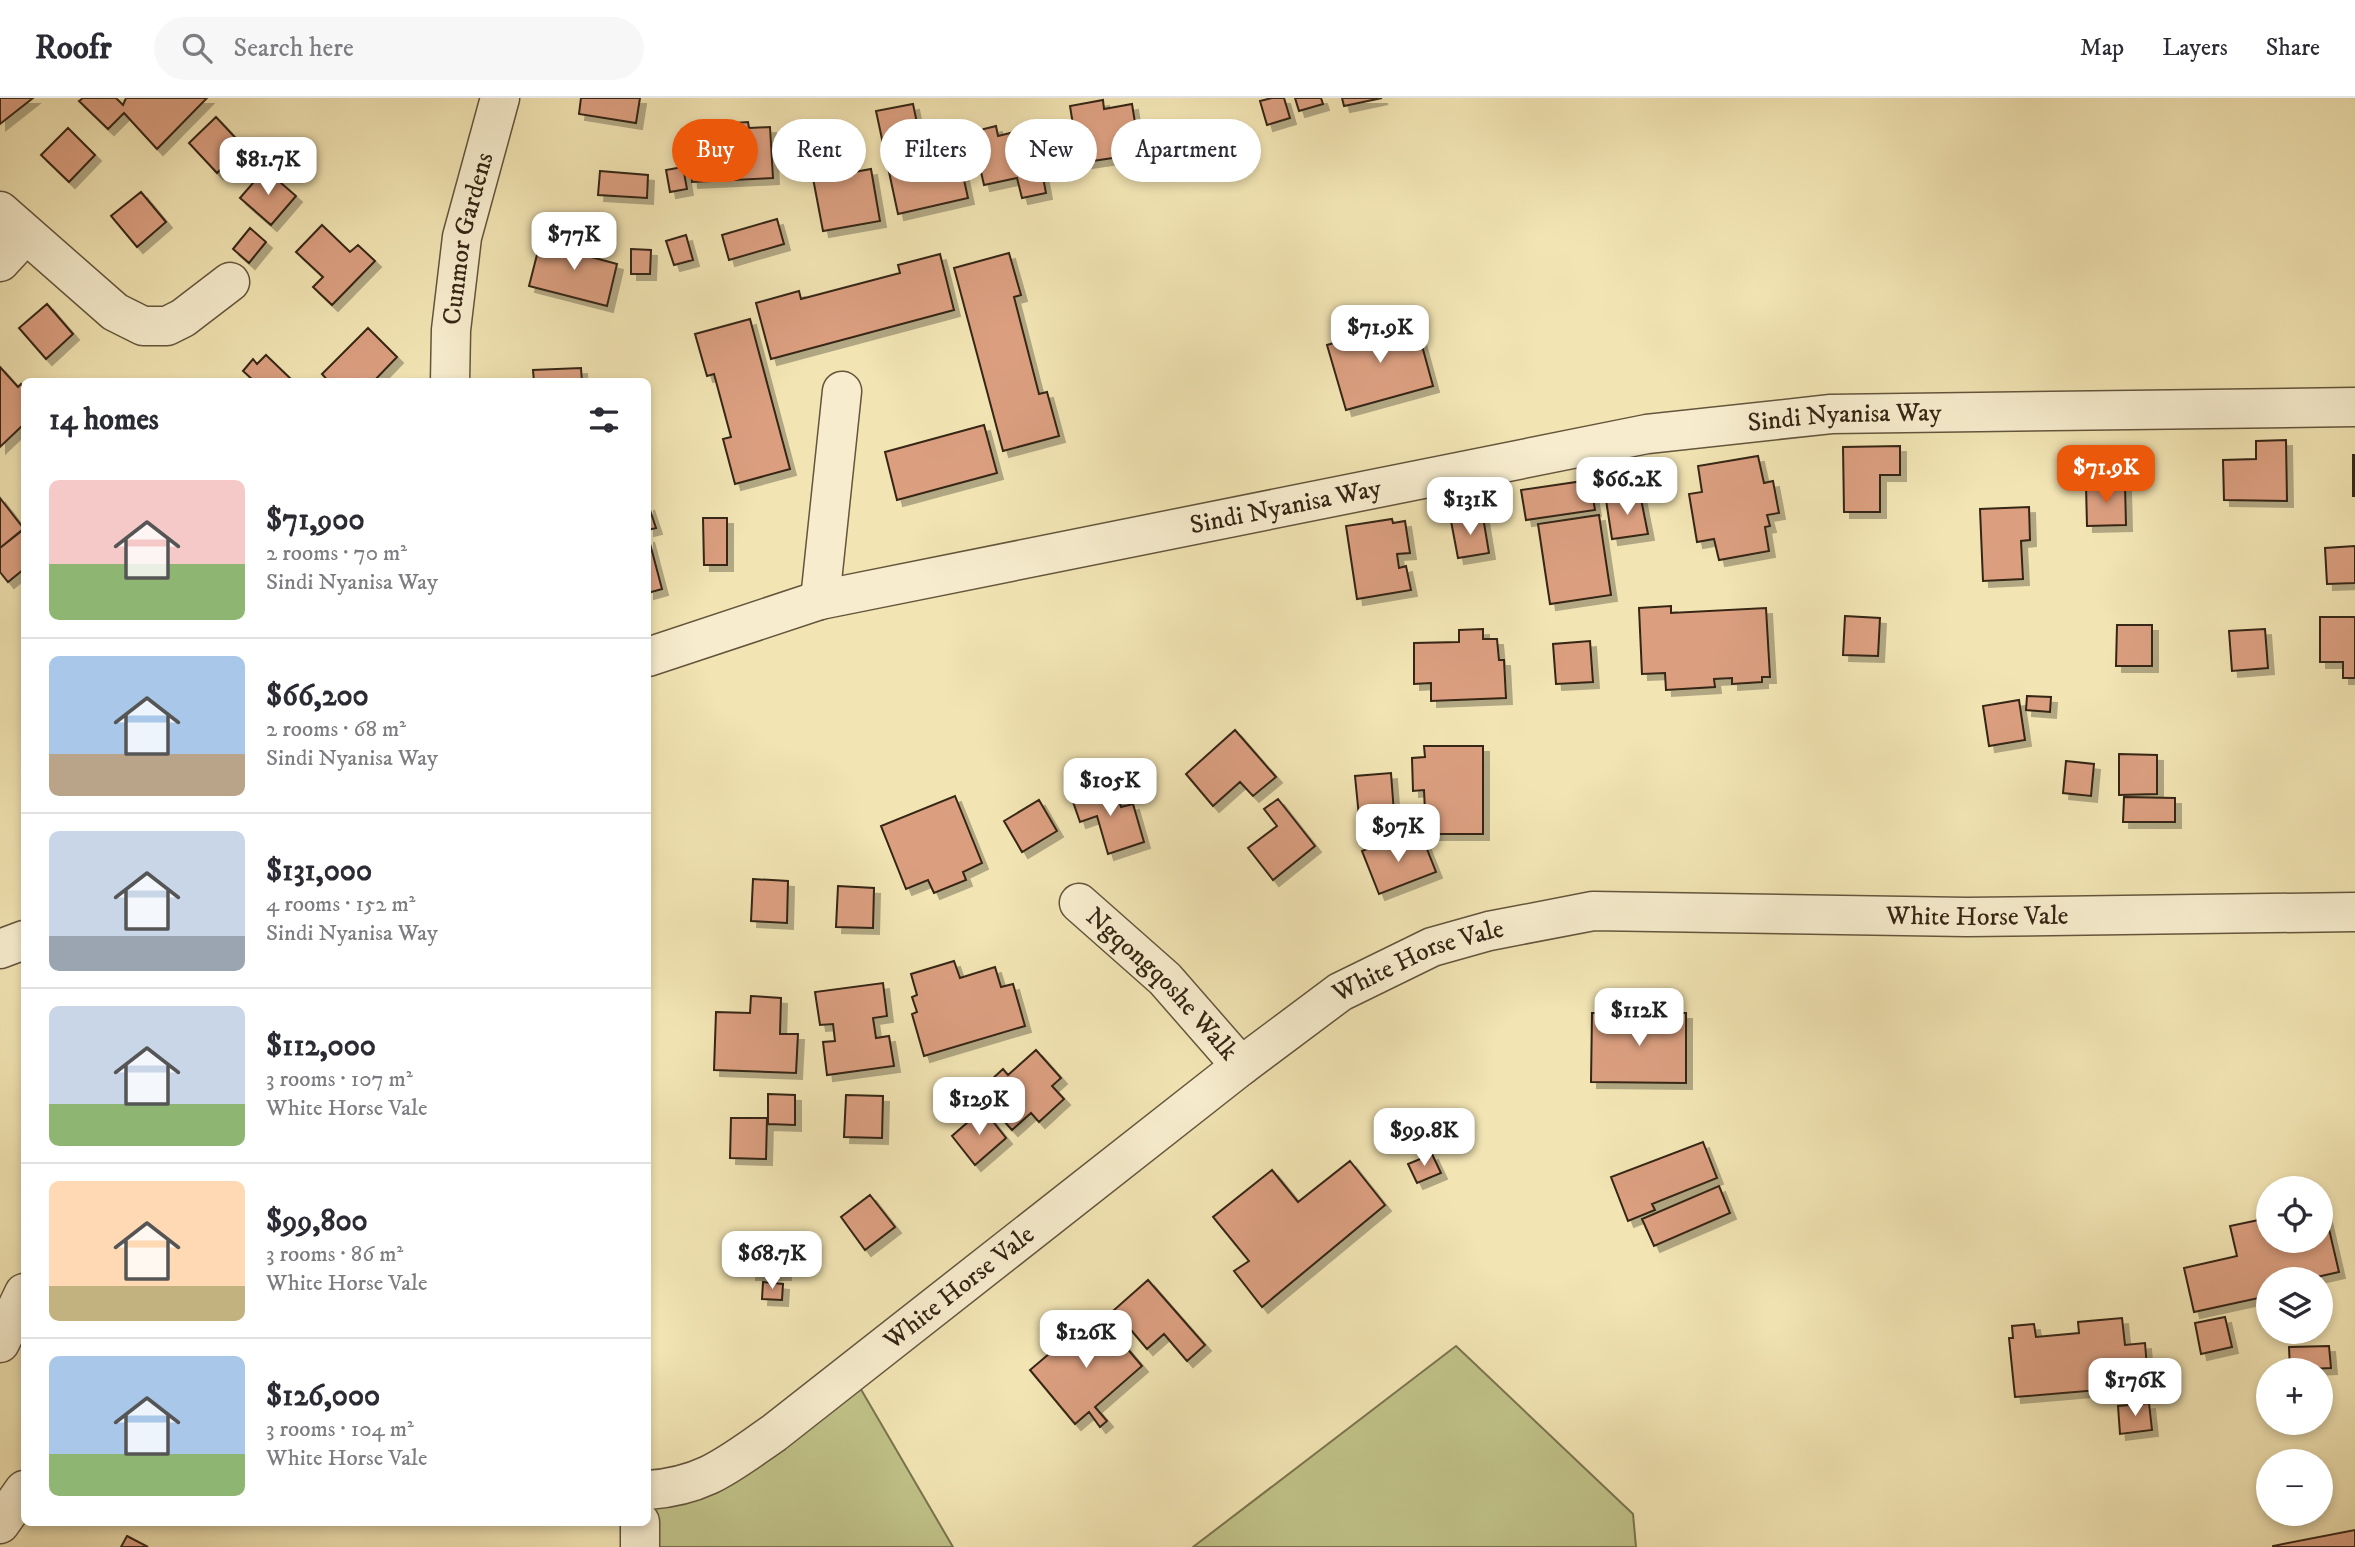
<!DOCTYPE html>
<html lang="en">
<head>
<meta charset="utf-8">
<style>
	:root { --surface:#fff; --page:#f7f7f7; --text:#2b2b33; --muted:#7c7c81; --line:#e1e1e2; --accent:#ea580c }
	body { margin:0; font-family:"IM FELL DW Pica",serif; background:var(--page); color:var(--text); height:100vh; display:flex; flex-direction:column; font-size:26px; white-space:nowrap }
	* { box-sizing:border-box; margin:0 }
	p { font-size:23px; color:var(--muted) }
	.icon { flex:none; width:38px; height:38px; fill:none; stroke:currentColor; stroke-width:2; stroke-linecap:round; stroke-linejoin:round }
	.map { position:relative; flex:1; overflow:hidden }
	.details { position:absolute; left:21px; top:280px; width:630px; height:1148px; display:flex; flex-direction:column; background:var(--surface); border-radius:10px; box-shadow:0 4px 10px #0003 }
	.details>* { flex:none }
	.top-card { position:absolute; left:672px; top:21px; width:665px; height:63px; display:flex; gap:14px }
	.buttons { position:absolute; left:2256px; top:1078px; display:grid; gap:14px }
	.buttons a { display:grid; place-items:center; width:77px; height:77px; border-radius:50%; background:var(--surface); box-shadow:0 4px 10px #0003; font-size:35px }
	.price { position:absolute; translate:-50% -60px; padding:0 16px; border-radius:14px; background:#fff; color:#222; font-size:23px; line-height:46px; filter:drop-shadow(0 2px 4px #0008) }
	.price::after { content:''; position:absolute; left:50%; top:42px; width:21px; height:16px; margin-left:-10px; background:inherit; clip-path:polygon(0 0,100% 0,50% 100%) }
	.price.selected { background:var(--accent); color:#fff }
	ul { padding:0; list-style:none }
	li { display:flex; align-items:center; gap:21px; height:175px; padding:0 28px }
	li+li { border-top:2px solid var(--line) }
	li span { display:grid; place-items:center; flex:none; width:196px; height:140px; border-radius:10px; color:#555 }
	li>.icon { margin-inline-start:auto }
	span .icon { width:84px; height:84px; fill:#fffc; stroke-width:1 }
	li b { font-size:30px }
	h2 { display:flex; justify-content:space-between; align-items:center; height:84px; padding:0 28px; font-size:30px }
	.pill { padding:0 24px; border-radius:32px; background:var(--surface); box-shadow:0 4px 10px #0003; font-size:24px; line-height:63px }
	.pill.selected { background:var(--accent); color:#fff }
	header { display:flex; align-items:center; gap:42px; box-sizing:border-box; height:98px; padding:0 35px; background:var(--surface); border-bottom:2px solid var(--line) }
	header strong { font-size:33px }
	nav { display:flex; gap:38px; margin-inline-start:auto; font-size:24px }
	.search { width:490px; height:63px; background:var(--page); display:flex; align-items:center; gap:18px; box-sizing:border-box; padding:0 24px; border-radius:38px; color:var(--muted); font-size:26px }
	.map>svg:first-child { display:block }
	.green { fill:#c0c288; stroke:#7a744e; stroke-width:2 }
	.building { fill:#db9f80; stroke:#352514; stroke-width:2; filter:url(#shadow) }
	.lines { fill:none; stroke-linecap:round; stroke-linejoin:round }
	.minor-casing { stroke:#64553c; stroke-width:41 }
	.minor { stroke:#f7edce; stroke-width:38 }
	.labels { text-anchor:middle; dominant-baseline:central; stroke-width:6; stroke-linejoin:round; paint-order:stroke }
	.street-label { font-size:26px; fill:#352514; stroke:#f7edce }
</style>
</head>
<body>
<header>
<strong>Roofr</strong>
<div class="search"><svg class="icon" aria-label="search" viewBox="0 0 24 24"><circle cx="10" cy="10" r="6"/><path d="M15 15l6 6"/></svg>Search here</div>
<nav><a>Map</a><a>Layers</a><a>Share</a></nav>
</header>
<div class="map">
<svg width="2355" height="1449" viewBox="0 0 2355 1449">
	<defs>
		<filter id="shadow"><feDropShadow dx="6" dy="6" stdDeviation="0" flood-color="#0004"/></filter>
	</defs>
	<rect width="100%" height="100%" fill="#f2e4b3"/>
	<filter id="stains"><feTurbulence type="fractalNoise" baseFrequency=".00286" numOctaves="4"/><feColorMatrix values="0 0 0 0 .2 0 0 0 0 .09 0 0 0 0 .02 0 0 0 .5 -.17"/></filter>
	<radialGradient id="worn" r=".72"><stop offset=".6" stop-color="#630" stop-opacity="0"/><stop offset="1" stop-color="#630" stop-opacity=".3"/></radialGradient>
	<path class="green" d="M 1456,1248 L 1633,1416 L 1636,1449 L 1193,1449 Z
		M 852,1276 L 953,1449 L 637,1449 L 648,1394 Z"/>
	<path class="building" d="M 0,0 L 33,0 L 0,26 Z
		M 83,0 L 116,0 L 123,7 L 126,0 L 207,0 L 157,51 L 124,15 L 108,31 L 79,3 Z
		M 581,0 L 640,0 L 636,25 L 579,16 Z
		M 1272,0 L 1284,0 L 1290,20 L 1267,27 L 1260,3 Z
		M 1295,0 L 1321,0 L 1323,6 L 1299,13 Z
		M 1342,0 L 1382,0 L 1344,8 Z
		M 1103,2 L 1104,11 L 1132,6 L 1140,56 L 1079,65 L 1070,8 Z
		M 913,6 L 921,44 L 954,36 L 968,100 L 898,116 L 876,13 Z
		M 216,19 L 244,49 L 217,75 L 189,45 Z
		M 748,24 L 749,30 L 770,29 L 773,80 L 692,84 L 689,28 Z
		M 996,28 L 998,38 L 1035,29 L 1045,74 L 1042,74 L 1046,95 L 1022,100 L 1017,80 L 984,87 L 972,34 Z
		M 68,30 L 95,57 L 69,84 L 41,57 Z
		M 683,69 L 687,91 L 670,94 L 666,72 Z
		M 842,70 L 843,76 L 871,71 L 880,123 L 823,133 L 812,75 Z
		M 265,71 L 296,98 L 271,127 L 240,100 Z
		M 600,73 L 648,77 L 647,100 L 598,97 Z
		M 141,94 L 166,124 L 137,149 L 111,118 Z
		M 777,121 L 784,146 L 729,162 L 722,137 Z
		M 322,127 L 350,154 L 358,147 L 375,163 L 332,207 L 313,189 L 323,179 L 296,154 Z
		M 250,130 L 266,144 L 249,165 L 233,151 Z
		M 686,137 L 693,162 L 674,167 L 666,143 Z
		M 566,139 L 594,146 L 591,159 L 617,166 L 607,208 L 529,188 L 540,145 L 563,150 Z
		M 631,151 L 651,152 L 650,176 L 631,176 Z
		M 1009,155 L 1021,197 L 1014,199 L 1039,296 L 1047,294 L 1059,338 L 1003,353 L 954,170 Z
		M 940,156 L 954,212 L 771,261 L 756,205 L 799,193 L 801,201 L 900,175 L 898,167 Z
		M 47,206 L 73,236 L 46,261 L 19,230 Z
		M 750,221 L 790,371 L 735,386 L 723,341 L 731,339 L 714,276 L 707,278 L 695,236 Z
		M 1415,222 L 1433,288 L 1346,312 L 1327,247 Z
		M 368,230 L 397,259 L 373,284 L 329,284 L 322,276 Z
		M 266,257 L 294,284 L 255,284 L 243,273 L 253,261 L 257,266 Z
		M 0,269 L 18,289 L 21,286 L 24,289 L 24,326 L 0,349 Z
		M 581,270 L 582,284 L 534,284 L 533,272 Z
		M 984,327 L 997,375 L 897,402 L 885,354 Z
		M 2286,342 L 2287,403 L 2224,402 L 2223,362 L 2256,361 L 2256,343 Z
		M 1900,348 L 1900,377 L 1880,377 L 1880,414 L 1844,414 L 1843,349 Z
		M 2353,357 L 2355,357 L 2355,398 L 2353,398 Z
		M 1758,358 L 1764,385 L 1773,383 L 1779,415 L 1767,417 L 1770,428 L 1765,429 L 1769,453 L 1719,462 L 1714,441 L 1697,444 L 1689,396 L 1702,394 L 1698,368 Z
		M 1590,382 L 1595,412 L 1526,422 L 1521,392 Z
		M 2125,386 L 2126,427 L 2087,428 L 2086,387 Z
		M 1640,396 L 1648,436 L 1612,441 L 1606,402 Z
		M 0,400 L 24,431 L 0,450 Z
		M 648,406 L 656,430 L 648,432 Z
		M 2029,409 L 2030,442 L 2021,443 L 2023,481 L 1983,483 L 1980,411 Z
		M 1599,417 L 1611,497 L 1550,506 L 1538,426 Z
		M 1483,419 L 1489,455 L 1458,460 L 1451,423 Z
		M 703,420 L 727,420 L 727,467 L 704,467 Z
		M 1392,421 L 1393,425 L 1405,423 L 1410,455 L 1397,456 L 1399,470 L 1406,468 L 1411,492 L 1357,501 L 1346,428 Z
		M 22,432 L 24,471 L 8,484 L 0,474 L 0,450 Z
		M 648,438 L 662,491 L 648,495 Z
		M 2355,448 L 2355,485 L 2327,486 L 2325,450 Z
		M 1671,508 L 1671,515 L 1766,510 L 1770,579 L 1762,579 L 1762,584 L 1732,586 L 1732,580 L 1714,581 L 1715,589 L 1666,592 L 1665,575 L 1642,576 L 1639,510 Z
		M 1845,518 L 1880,520 L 1878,558 L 1843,557 Z
		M 2320,519 L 2355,519 L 2355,580 L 2343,580 L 2343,564 L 2320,564 Z
		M 2117,527 L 2152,527 L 2152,568 L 2116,568 Z
		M 1483,531 L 1483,541 L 1497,541 L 1499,562 L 1504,562 L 1506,600 L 1431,603 L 1431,585 L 1414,586 L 1414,545 L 1459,544 L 1459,532 Z
		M 2265,531 L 2268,570 L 2232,573 L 2229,533 Z
		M 1590,543 L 1593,584 L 1556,586 L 1553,546 Z
		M 2027,598 L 2051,599 L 2050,614 L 2026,612 Z
		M 2019,602 L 2025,642 L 1989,648 L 1983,608 Z
		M 1235,632 L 1276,679 L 1253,698 L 1240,684 L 1213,708 L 1186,676 Z
		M 1424,648 L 1483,648 L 1483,736 L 1426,736 L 1424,692 L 1413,693 L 1412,660 L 1425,659 Z
		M 2119,656 L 2157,657 L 2157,696 L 2119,697 Z
		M 2066,663 L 2094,666 L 2091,698 L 2063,695 Z
		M 1391,675 L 1394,715 L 1359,719 L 1355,678 Z
		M 1115,690 L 1121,709 L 1133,706 L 1144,744 L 1108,756 L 1097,718 L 1080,724 L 1071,698 L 1094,691 L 1096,696 Z
		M 955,698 L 982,765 L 963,774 L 966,782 L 934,795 L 928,782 L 906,791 L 881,728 Z
		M 2124,699 L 2175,700 L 2175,724 L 2123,724 Z
		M 1278,701 L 1315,748 L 1273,782 L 1248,750 L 1277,728 L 1264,711 Z
		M 1039,702 L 1057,733 L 1022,754 L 1004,723 Z
		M 1423,741 L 1436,774 L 1379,796 L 1362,753 L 1389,742 L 1394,752 Z
		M 753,781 L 788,783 L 787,825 L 751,823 Z
		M 838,788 L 874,790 L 873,830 L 836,829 Z
		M 954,863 L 960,880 L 995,869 L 1001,889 L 1013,886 L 1025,928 L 924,958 L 912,916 L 917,914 L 912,899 L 917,897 L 911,876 Z
		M 883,885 L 887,918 L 873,920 L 876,940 L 889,938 L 894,968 L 827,977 L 823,944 L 835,943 L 833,926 L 820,927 L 815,894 Z
		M 751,898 L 781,900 L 780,936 L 798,936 L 796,975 L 714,972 L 716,914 L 750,915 Z
		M 1592,915 L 1686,915 L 1686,985 L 1591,984 Z
		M 1036,952 L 1061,980 L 1052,988 L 1064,1001 L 1039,1024 L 1031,1015 L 1012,1032 L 978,994 L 1003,971 L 1008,977 Z
		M 768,996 L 795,997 L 795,1027 L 768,1026 Z
		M 846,997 L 883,998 L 882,1040 L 844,1039 Z
		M 983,1011 L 1006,1040 L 975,1067 L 952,1038 Z
		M 731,1020 L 767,1020 L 766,1061 L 730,1060 Z
		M 1703,1044 L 1717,1080 L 1652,1106 L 1655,1112 L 1628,1123 L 1611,1079 Z
		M 1432,1056 L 1441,1075 L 1417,1085 L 1408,1066 Z
		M 1350,1063 L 1385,1107 L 1262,1209 L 1234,1173 L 1249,1163 L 1213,1119 L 1272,1072 L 1298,1104 Z
		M 1719,1088 L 1730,1115 L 1654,1148 L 1642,1121 Z
		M 870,1097 L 895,1129 L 865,1152 L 841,1119 Z
		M 2325,1114 L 2339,1174 L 2308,1181 L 2268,1181 L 2268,1198 L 2194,1214 L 2184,1170 L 2237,1158 L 2230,1128 L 2268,1120 L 2268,1143 L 2320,1143 L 2320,1115 Z
		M 750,1135 L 785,1135 L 785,1176 L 750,1176 Z
		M 1148,1182 L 1205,1247 L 1187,1263 L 1164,1236 L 1147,1251 L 1114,1212 Z
		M 763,1184 L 783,1186 L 782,1202 L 762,1201 Z
		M 1097,1215 L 1142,1268 L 1095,1309 L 1107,1323 L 1100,1329 L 1089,1314 L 1075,1326 L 1030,1272 Z
		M 2225,1219 L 2232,1249 L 2201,1256 L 2195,1225 Z
		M 2122,1220 L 2125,1247 L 2145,1245 L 2149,1294 L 2098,1298 L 2098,1292 L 2015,1299 L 2009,1240 L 2013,1240 L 2012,1228 L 2034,1226 L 2036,1239 L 2079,1235 L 2078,1224 Z
		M 2329,1248 L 2331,1270 L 2290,1272 L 2289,1249 Z
		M 2149,1305 L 2152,1332 L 2120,1336 L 2118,1308 Z
		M 2355,1432 L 2355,1449 L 2273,1449 L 2273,1448 Z
		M 127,1438 L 148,1449 L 121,1449 Z"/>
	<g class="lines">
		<defs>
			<g id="minor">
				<path d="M 0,113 L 115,214 L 143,228 L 167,228 L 183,220 L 230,184"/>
				<path d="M 0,164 L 25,137"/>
				<path id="s1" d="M 450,284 L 451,232 L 462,139 L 500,0"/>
				<path d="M 820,502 L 842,293"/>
				<path id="s2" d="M 648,559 L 820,502 L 1647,336 L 1831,316 L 2355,309"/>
				<path id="s3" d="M 1079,805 L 1165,881 L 1241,968"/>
				<path d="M 0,851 L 24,842"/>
				<path d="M 0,1245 L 24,1195"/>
				<path id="s4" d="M 648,1392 C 705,1388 729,1366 774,1335 L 1241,968 L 1340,894 L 1432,849 L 1489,833 L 1593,813 L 1967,819 L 2355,814"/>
				<path d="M 0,1426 L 24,1392"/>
				<path d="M 640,1449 L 640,1424"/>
			</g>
		</defs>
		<use href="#minor" class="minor-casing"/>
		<use href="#minor" class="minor"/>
	</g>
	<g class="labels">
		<g class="street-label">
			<text stroke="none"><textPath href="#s1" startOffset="145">Cunmor Gardens</textPath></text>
			<text stroke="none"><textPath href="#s2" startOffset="1223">Sindi Nyanisa Way</textPath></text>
			<text stroke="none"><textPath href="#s2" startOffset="656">Sindi Nyanisa Way</textPath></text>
			<text stroke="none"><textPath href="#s4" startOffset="1510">White Horse Vale</textPath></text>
			<text stroke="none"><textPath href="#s4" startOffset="943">White Horse Vale</textPath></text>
			<text stroke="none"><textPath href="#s3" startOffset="116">Ngqongqoshe Walk</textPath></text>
			<text stroke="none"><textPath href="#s4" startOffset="376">White Horse Vale</textPath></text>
		</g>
	</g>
	<rect width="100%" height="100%" filter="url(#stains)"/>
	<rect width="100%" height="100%" fill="url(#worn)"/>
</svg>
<div class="buttons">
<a><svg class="icon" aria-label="locate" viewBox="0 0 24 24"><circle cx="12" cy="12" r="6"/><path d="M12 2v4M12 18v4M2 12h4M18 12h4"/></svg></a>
<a><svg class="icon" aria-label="layers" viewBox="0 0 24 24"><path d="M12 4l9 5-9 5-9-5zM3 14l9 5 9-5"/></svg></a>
<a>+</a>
<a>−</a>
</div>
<b class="price" style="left:268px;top:99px">$81.7K</b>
<b class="price" style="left:574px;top:174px">$77K</b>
<b class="price" style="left:1380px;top:267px">$71.9K</b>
<b class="price selected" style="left:2106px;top:407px">$71.9K</b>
<b class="price" style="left:1627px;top:419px">$66.2K</b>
<b class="price" style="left:1470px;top:439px">$131K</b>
<b class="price" style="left:1110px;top:720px">$105K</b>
<b class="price" style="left:1398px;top:766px">$97K</b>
<b class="price" style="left:1639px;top:950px">$112K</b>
<b class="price" style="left:979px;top:1039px">$129K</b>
<b class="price" style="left:1424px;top:1070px">$99.8K</b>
<b class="price" style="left:772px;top:1193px">$68.7K</b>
<b class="price" style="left:1086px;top:1272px">$126K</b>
<b class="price" style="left:2135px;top:1320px">$176K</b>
<div class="top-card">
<a class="pill selected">Buy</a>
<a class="pill">Rent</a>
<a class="pill">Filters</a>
<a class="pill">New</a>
<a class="pill">Apartment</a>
</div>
<section class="details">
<h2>14 homes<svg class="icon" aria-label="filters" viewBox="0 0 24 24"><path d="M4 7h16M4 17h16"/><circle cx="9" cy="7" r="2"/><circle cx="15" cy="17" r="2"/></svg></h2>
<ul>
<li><span style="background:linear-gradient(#f6c9c9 60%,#8fb573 0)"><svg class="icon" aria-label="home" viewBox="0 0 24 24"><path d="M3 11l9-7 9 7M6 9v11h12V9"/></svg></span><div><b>$71,900</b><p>2 rooms · 70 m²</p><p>Sindi Nyanisa Way</p></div></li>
<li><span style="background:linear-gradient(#a9c7e8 70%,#b9a48a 0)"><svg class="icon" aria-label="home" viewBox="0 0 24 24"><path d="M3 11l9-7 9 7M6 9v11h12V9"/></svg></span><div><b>$66,200</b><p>2 rooms · 68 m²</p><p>Sindi Nyanisa Way</p></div></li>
<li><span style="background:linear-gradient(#c9d6e8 75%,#9aa5b1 0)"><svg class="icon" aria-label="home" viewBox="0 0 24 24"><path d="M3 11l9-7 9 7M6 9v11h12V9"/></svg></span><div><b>$131,000</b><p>4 rooms · 152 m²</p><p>Sindi Nyanisa Way</p></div></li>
<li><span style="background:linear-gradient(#c9d6e8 70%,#8fb573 0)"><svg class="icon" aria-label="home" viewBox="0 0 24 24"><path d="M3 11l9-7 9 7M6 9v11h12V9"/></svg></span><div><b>$112,000</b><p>3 rooms · 107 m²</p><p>White Horse Vale</p></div></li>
<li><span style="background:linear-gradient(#ffd9b3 75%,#c2b280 0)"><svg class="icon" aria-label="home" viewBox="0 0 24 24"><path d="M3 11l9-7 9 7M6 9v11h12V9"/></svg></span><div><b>$99,800</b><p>3 rooms · 86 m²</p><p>White Horse Vale</p></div></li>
<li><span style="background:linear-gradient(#a9c7e8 70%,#8fb573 0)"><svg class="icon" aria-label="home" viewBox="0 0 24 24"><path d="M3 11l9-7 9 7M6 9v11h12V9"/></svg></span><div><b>$126,000</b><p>3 rooms · 104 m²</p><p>White Horse Vale</p></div></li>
</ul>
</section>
</div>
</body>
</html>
